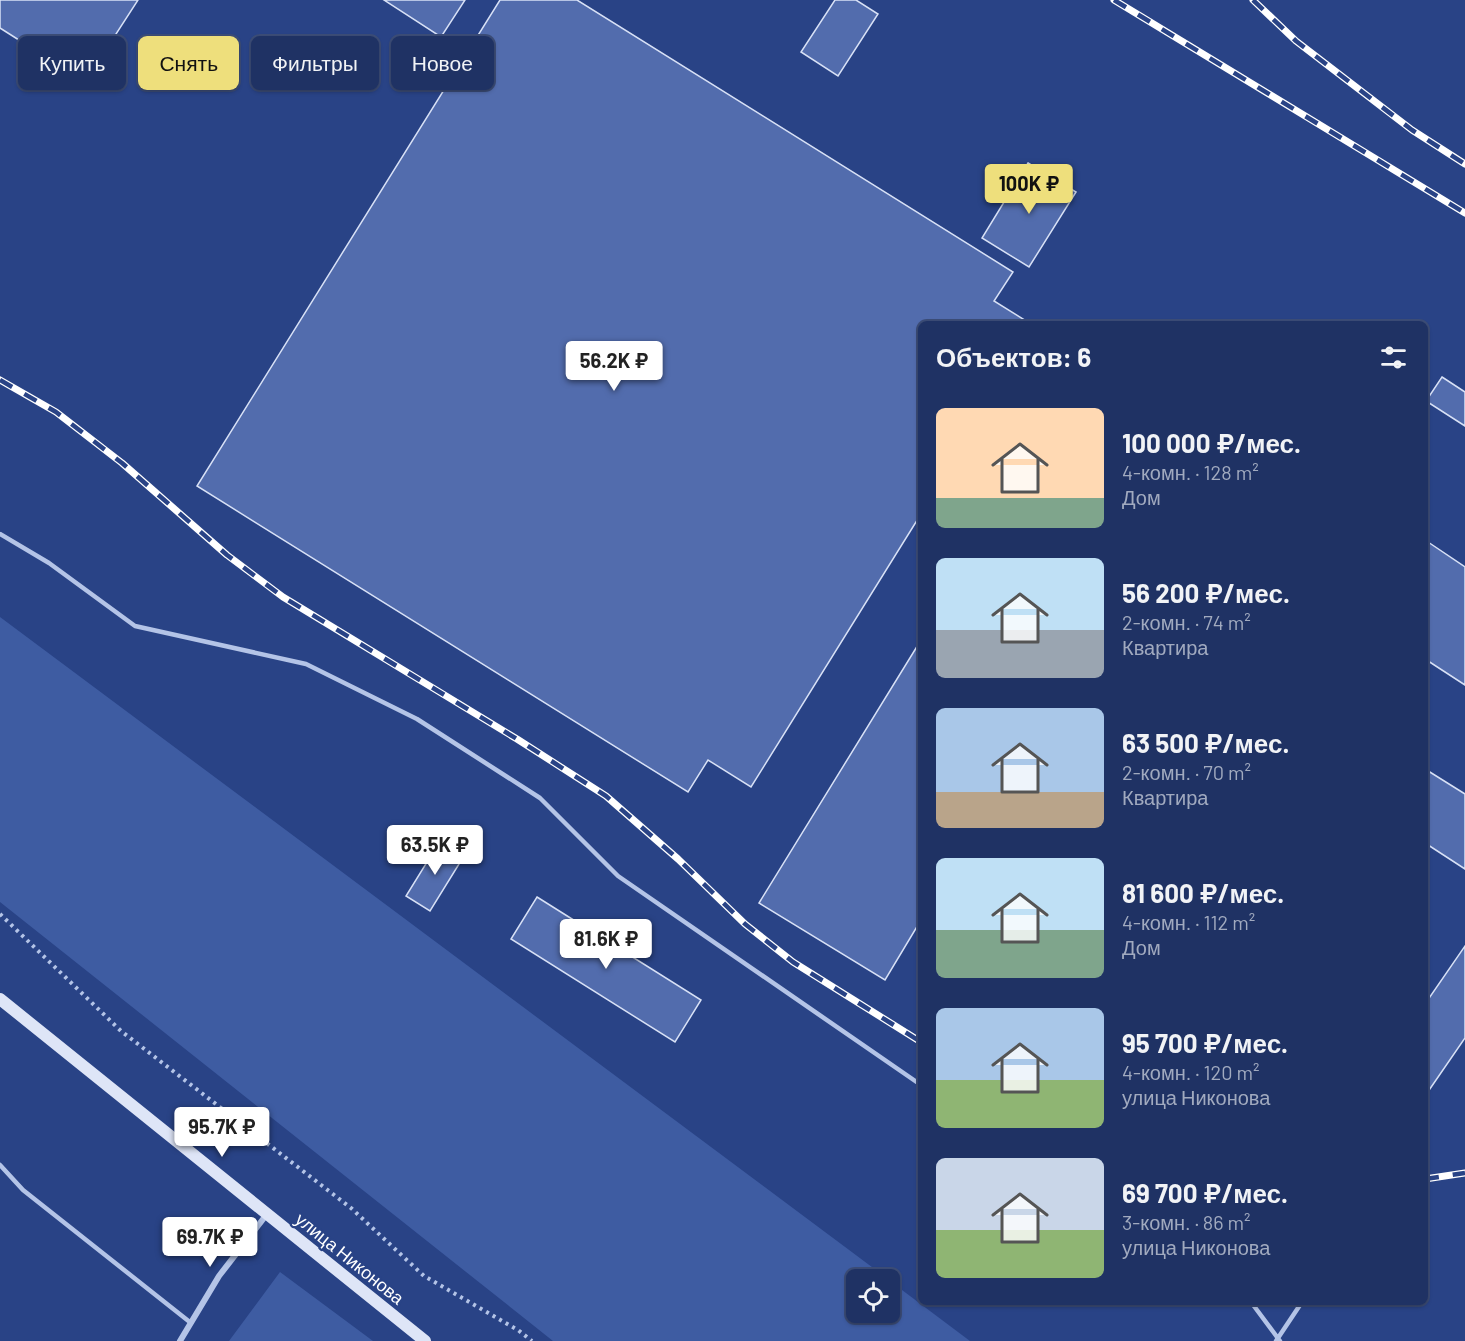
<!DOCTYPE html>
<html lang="ru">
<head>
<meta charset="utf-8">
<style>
	:root { --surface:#1f3264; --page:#2c3e6d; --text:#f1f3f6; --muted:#a1aabf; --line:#3c4d78; --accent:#eedf7c }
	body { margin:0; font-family:Barlow,sans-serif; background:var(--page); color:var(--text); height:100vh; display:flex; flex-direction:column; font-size:22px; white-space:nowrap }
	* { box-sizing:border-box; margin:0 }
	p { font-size:20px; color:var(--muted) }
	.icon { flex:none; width:33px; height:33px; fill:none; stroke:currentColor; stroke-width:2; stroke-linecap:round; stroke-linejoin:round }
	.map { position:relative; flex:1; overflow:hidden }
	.drawer { position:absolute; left:918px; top:321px; width:510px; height:984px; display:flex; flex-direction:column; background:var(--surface); border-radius:9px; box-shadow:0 2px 4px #0004,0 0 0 2px var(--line) }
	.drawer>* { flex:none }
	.guide { position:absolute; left:18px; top:36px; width:570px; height:54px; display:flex; gap:12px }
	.tools { position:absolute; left:846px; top:1269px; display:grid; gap:12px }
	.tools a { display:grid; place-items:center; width:54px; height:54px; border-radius:9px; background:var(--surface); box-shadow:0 2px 4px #0004,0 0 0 2px var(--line); font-size:30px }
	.price { position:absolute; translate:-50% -51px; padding:0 14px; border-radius:6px; background:#fff; color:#222; font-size:20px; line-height:39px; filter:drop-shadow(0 2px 3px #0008) }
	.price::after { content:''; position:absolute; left:50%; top:36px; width:18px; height:14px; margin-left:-9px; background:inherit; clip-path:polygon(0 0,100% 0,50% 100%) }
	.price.active { background:var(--accent); color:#111 }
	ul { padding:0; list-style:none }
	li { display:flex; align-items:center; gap:18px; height:150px; padding:0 18px }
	li span { display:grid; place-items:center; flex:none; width:168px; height:120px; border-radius:9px; color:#555 }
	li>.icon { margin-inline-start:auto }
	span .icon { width:72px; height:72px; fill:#fffc; stroke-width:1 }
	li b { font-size:26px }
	h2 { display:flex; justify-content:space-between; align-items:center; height:72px; padding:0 18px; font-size:26px }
	.pill { padding:0 21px; border-radius:9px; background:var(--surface); box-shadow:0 2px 4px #0004,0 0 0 2px var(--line); font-size:21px; line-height:54px }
	.pill.active { background:var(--accent); color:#111 }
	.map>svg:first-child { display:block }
	.green { fill:#3e5ca2 }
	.building { fill:#526cad; stroke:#d8e1f6; stroke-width:1.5 }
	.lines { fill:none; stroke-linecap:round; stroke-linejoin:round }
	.path { stroke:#b4c4e7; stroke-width:4; stroke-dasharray:3 4.5; stroke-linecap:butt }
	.service { stroke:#b4c4e7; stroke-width:4.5 }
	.minor { stroke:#b4c4e7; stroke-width:6 }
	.secondary { stroke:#dee5f7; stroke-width:12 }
	.rail-casing { stroke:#fff; stroke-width:7 }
	.rail { stroke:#294386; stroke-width:4.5; stroke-dasharray:14; stroke-linecap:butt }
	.labels { text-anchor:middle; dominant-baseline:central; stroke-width:4.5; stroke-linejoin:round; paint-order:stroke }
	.street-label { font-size:18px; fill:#fff; stroke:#294386 }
</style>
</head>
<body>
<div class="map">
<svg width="1465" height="1341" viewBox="0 0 1465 1341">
	<rect width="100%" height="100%" fill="#294386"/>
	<path class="green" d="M 0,617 L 888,1279 L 856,1280 L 856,1312 L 890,1312 L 890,1281 L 970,1341 L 553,1341 L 0,902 Z
		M 280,1272 L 373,1341 L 229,1341 Z"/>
	<path class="building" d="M 0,0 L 138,0 L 85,82 L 0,28 Z
		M 384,0 L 465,0 L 441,37 Z
		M 500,0 L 577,0 L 1013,272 L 994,301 L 1031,324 L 921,324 L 921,514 L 751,787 L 708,760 L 688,792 L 197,486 Z
		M 835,0 L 856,0 L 878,14 L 838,76 L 801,52 Z
		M 1028,163 L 1076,192 L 1029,267 L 982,238 Z
		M 1442,377 L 1465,392 L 1465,426 L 1426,401 Z
		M 1425,540 L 1465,567 L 1465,685 L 1425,659 Z
		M 921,640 L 921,920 L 885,980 L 759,903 Z
		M 1425,769 L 1465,794 L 1465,869 L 1425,843 Z
		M 440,841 L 464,856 L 430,911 L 406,896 Z
		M 537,897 L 701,1000 L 675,1042 L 511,939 Z
		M 1465,946 L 1465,1038 L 1425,1096 L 1425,1004 Z"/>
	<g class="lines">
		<path class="path" d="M 0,914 L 121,1031 L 351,1208 L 424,1276 L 518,1330 L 532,1341"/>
		<path class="service" d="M 0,534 L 49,563 L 135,626 L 306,664 L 417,719 L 540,798 L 618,876 L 921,1085
			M 0,1165 L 23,1190 L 191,1323
			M 1251,1302 L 1280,1341
			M 1276,1341 L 1302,1302"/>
		<path class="minor" d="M 180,1341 L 219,1276 L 267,1214"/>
		<path class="secondary" d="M 0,999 L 425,1341"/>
		<defs>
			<path id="rail" d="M 1114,0 L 1465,213
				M 1253,0 L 1296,41 L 1412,130 L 1465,164
				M 0,380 L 56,412 L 122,463 L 227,555 L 283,597 L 517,739 L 606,796 L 678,859 L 745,924 L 793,962 L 921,1042
				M 1425,1179 L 1465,1173"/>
		</defs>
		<use href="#rail" class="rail-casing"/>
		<use href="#rail" class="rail"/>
	</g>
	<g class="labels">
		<g class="street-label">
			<text transform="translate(350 1258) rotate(39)">улица Никонова</text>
		</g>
	</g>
</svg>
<div class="tools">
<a><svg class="icon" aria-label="locate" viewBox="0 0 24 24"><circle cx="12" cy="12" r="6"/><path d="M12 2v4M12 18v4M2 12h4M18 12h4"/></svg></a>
</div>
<b class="price active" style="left:1029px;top:215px">100K ₽</b>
<b class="price" style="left:614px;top:392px">56.2K ₽</b>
<b class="price" style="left:435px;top:876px">63.5K ₽</b>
<b class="price" style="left:606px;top:970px">81.6K ₽</b>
<b class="price" style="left:222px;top:1158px">95.7K ₽</b>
<b class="price" style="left:210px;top:1268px">69.7K ₽</b>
<div class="guide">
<a class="pill">Купить</a>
<a class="pill active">Снять</a>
<a class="pill">Фильтры</a>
<a class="pill">Новое</a>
</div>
<section class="drawer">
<h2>Объектов: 6<svg class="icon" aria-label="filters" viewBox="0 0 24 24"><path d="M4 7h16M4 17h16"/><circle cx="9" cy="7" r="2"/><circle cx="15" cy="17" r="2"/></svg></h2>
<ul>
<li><span style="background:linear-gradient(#ffd9b3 75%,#7fa58c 0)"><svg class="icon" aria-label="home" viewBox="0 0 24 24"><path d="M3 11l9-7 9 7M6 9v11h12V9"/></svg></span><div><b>100 000 ₽/мес.</b><p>4-комн. · 128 m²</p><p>Дом</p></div></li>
<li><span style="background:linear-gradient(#bfe0f5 60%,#9aa5b1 0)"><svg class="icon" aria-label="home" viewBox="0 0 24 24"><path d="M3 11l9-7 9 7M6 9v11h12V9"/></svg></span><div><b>56 200 ₽/мес.</b><p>2-комн. · 74 m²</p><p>Квартира</p></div></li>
<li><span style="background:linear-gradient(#a9c7e8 70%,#b9a48a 0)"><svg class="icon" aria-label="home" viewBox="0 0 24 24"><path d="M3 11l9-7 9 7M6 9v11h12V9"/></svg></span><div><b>63 500 ₽/мес.</b><p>2-комн. · 70 m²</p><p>Квартира</p></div></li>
<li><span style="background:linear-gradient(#bfe0f5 60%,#7fa58c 0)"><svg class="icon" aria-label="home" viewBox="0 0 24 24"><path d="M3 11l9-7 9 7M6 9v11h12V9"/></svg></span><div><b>81 600 ₽/мес.</b><p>4-комн. · 112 m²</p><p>Дом</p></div></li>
<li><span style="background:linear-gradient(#a9c7e8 60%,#8fb573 0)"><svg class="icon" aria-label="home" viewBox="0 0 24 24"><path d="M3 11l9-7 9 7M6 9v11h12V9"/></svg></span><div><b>95 700 ₽/мес.</b><p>4-комн. · 120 m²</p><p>улица Никонова</p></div></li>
<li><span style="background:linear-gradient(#c9d6e8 60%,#8fb573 0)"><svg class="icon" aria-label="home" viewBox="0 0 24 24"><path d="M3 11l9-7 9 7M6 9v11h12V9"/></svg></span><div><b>69 700 ₽/мес.</b><p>3-комн. · 86 m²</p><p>улица Никонова</p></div></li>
</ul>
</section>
</div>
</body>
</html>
